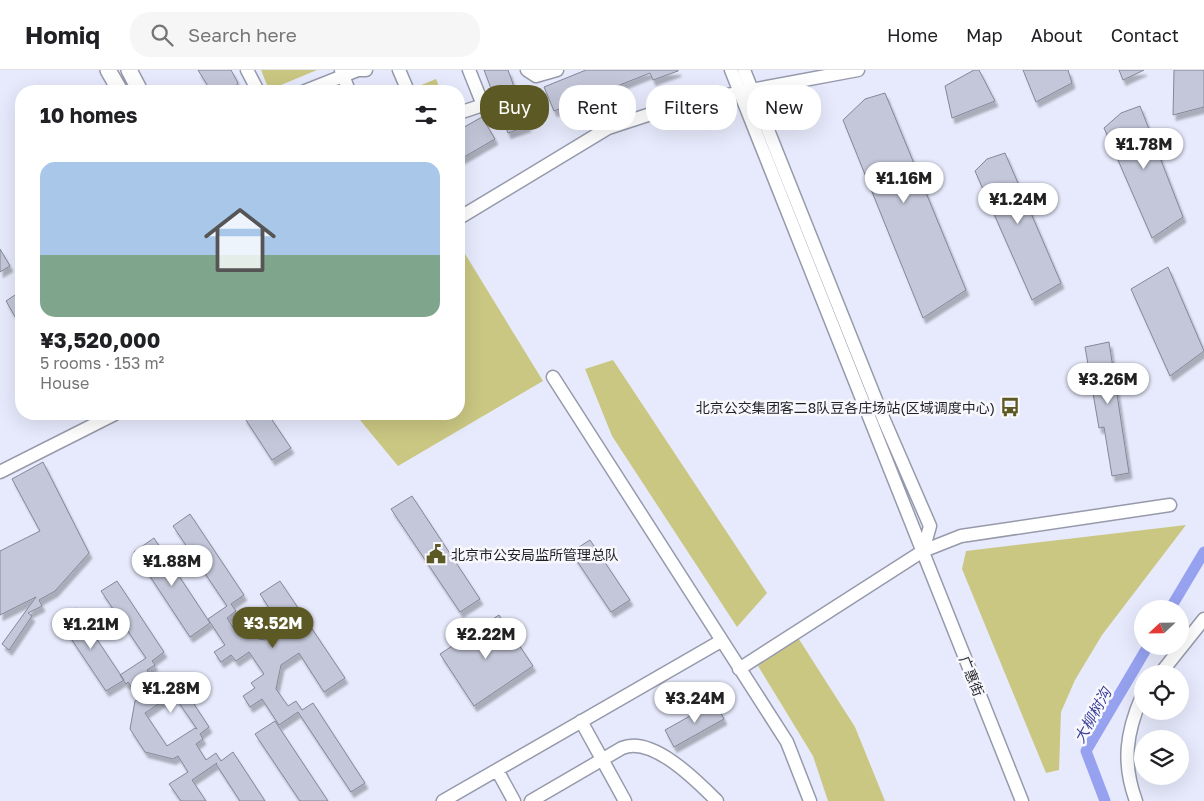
<!DOCTYPE html>
<html lang="en">
<head>
<meta charset="utf-8">
<style>
	:root { --surface:#fff; --page:#f6f6f6; --text:#202124; --muted:#757577; --line:#e0e0e0; --accent:#5c5925 }
	body { margin:0; font-family:"Golos Text","Noto Sans SC",sans-serif; background:var(--page); color:var(--text); height:100vh; display:flex; flex-direction:column; font-size:19px; white-space:nowrap }
	* { box-sizing:border-box; margin:0 }
	p { font-size:16px; color:var(--muted) }
	.icon { flex:none; width:28px; height:28px; fill:none; stroke:currentColor; stroke-width:2; stroke-linecap:round; stroke-linejoin:round }
	.map { position:relative; flex:1; overflow:hidden }
	.panel { position:absolute; left:15px; top:15px; width:450px; height:335px; display:flex; flex-direction:column; background:var(--surface); border-radius:20px; box-shadow:0 5px 20px #0002 }
	.panel>* { flex:none }
	.hud { position:absolute; left:480px; top:15px; width:475px; height:45px; display:flex; gap:10px }
	.needle { width:32px; rotate:248deg }
	.buttons { position:absolute; left:1134px; top:530px; display:grid; gap:10px }
	.buttons a { display:grid; place-items:center; width:55px; height:55px; border-radius:50%; background:var(--surface); box-shadow:0 5px 20px #0002; font-size:25px }
	.price { position:absolute; translate:-50% -42px; padding:0 11px; border-radius:18px; background:#fff; color:#222; font-size:16px; line-height:32px; filter:drop-shadow(0 1px 2px #0008) }
	.price::after { content:''; position:absolute; left:50%; top:30px; width:15px; height:11px; margin-left:-8px; background:inherit; clip-path:polygon(0 0,100% 0,50% 100%) }
	.price.on { background:var(--accent); color:#fff }
	ul { padding:0; list-style:none }
	li { display:grid; align-content:center; gap:10px; height:265px; padding:0 25px }
	li+li { border-top:1px solid var(--line) }
	li span { display:grid; place-items:center; height:155px; border-radius:15px; color:#555 }
	li>.icon { margin-inline-start:auto }
	span .icon { width:90px; height:90px; fill:#fffc; stroke-width:1 }
	li b { font-size:21px }
	h2 { display:flex; justify-content:space-between; align-items:center; height:60px; padding:0 25px; font-size:21px }
	.tag { padding:0 18px; border-radius:20px; background:var(--surface); box-shadow:0 5px 20px #0002; font-size:18px; line-height:45px }
	.tag.on { background:var(--accent); color:#fff }
	header { display:flex; align-items:center; gap:30px; box-sizing:border-box; height:70px; padding:0 25px; background:var(--surface); border-bottom:1px solid var(--line) }
	header strong { font-size:24px }
	nav { display:flex; gap:28px; margin-inline-start:auto; font-size:18px }
	.search { width:350px; height:45px; background:var(--page); display:flex; align-items:center; gap:12px; box-sizing:border-box; padding:0 18px; border-radius:20px; color:var(--muted); font-size:19px }
	.map>svg:first-child { display:block }
	.green { fill:#cac783 }
	.lines { fill:none; stroke-linecap:round; stroke-linejoin:round }
	.canal { stroke:#96a2f0; stroke-width:11 }
	.building { fill:#c4c7d9; stroke:#848798; fill-rule:evenodd; filter:url(#shadow) }
	.minor-casing { stroke:#969aab; stroke-width:15 }
	.major-casing { stroke:#969aab; stroke-width:18 }
	.minor { stroke:#fff; stroke-width:12 }
	.major { stroke:#fff; stroke-width:15 }
	.labels { text-anchor:middle; dominant-baseline:central; stroke-width:5; stroke-linejoin:round; paint-order:stroke }
	.poi-label { font-size:14px; fill:#1f2027; stroke:#f8f8fc; text-anchor:end }
	.street-label { font-size:14px; fill:#1f2027; stroke:#f8f8fc }
	.water-label { font-size:15px; font-style:italic; fill:#3d419b; stroke:#f8f8fc }
</style>
</head>
<body>
<header>
<strong>Homiq</strong>
<div class="search"><svg class="icon" aria-label="search" viewBox="0 0 24 24"><circle cx="10" cy="10" r="6"/><path d="M15 15l6 6"/></svg>Search here</div>
<nav><a>Home</a><a>Map</a><a>About</a><a>Contact</a></nav>
</header>
<div class="map">
<svg width="1204" height="731" viewBox="0 0 1204 731">
	<defs>
		<filter id="shadow"><feDropShadow dx="3" dy="5.5" stdDeviation="1" flood-color="#0004"/></filter>
	</defs>
	<rect width="100%" height="100%" fill="#e7eafc"/>
	<path class="green" d="M 261,0 L 317,0 L 269,20 Z
		M 436,9 L 441,21 L 415,21 L 414,18 Z
		M 459,174 L 543,311 L 398,396 L 355,344 L 459,344 Z
		M 613,290 L 767,523 L 737,557 L 612,366 L 585,299 Z
		M 1186,455 L 1102,565 L 1075,610 L 1061,642 L 1059,700 L 1046,703 L 962,499 L 966,481 Z
		M 797,566 L 855,657 L 885,731 L 828,731 L 813,686 L 758,596 Z"/>
	<g class="lines">
		<path class="canal" d="M 1170,539 L 1204,482
			M 1105,731 L 1086,681 L 1148,576"/>
	</g>
	<path class="building" d="M 198,0 L 231,0 L 238,13 L 232,21 L 211,21 Z
		M 484,0 L 508,0 L 528,56 L 508,63 Z
		M 586,0 L 678,0 L 678,1 L 653,10 L 650,3 L 554,41 L 544,17 Z
		M 974,0 L 979,0 L 995,31 L 952,48 L 945,16 Z
		M 1023,0 L 1068,0 L 1072,13 L 1036,32 Z
		M 1119,0 L 1144,0 L 1123,10 Z
		M 1174,0 L 1204,0 L 1204,37 L 1173,45 Z
		M 885,23 L 966,220 L 923,248 L 843,50 L 865,29 Z
		M 1140,36 L 1183,147 L 1152,168 L 1104,58 L 1121,43 Z
		M 482,47 L 495,69 L 459,90 L 459,60 Z
		M 1005,83 L 1061,213 L 1032,230 L 975,101 L 987,89 Z
		M 0,179 L 10,196 L 0,202 Z
		M 1168,197 L 1204,281 L 1170,306 L 1131,219 Z
		M 21,221 L 21,257 L 6,231 Z
		M 1109,272 L 1129,403 L 1112,406 L 1104,357 L 1099,358 L 1085,277 Z
		M 249,344 L 268,344 L 291,378 L 272,390 L 244,347 Z
		M 43,392 L 89,483 L 55,521 L 39,530 L 42,536 L 28,543 L 32,546 L 9,580 L 2,574 L 36,527 L 0,545 L 0,481 L 40,461 L 12,409 Z
		M 412,426 L 480,529 L 460,542 L 391,439 Z
		M 190,444 L 244,525 L 231,534 L 236,541 L 227,548 L 238,565 L 265,570 L 282,558 L 260,524 L 280,511 L 345,608 L 324,622 L 299,583 L 281,595 L 276,619 L 288,636 L 296,631 L 302,640 L 313,633 L 365,713 L 351,722 L 298,642 L 279,655 L 262,629 L 250,637 L 243,626 L 255,618 L 251,613 L 264,604 L 249,582 L 236,591 L 231,585 L 221,592 L 214,582 L 225,575 L 208,549 L 227,536 L 173,456 Z
		M 154,468 L 210,553 L 190,567 L 134,482 Z
		M 590,470 L 630,530 L 611,542 L 571,482 Z
		M 117,511 L 164,582 L 152,591 L 155,595 L 147,600 L 158,618 L 166,613 L 169,618 L 179,611 L 209,657 L 200,664 L 203,669 L 196,674 L 206,690 L 216,683 L 221,691 L 233,682 L 265,731 L 240,731 L 216,694 L 217,693 L 192,710 L 206,731 L 181,731 L 169,714 L 188,702 L 178,686 L 173,689 L 145,682 L 130,659 L 135,631 L 139,629 L 128,612 L 126,614 L 120,605 L 146,588 L 101,521 ZM 175,627 L 197,659 L 195,658 L 167,676 L 145,643 L 166,629 L 168,632 Z
		M 76,538 L 124,610 L 106,621 L 58,549 Z
		M 499,545 L 533,596 L 474,636 L 440,584 Z
		M 715,632 L 724,649 L 674,677 L 665,660 Z
		M 275,651 L 328,731 L 300,731 L 255,664 Z"/>
	<g class="lines">
		<defs>
			<path id="minor" d="M 247,0 L 258,21
				M 341,0 L 349,21
				M 399,0 L 408,21
				M 527,0 L 536,6 L 557,0
				M 731,0 L 1022,731
				M 744,0 L 884,350 L 930,456 L 923,481
				M 305,21 L 358,0 L 366,0
				M 459,43 L 483,35 L 469,0
				M 459,148 L 608,58 L 660,41 L 740,22 L 858,0
				M 553,307 L 787,672 L 810,731
				M 0,402 L 115,344
				M 739,599 L 923,481 L 961,466 L 1170,435
				M 1160,604 L 1204,549
				M 581,651 L 625,731
				M 497,700 L 514,731
				M 443,731 L 721,571
				M 531,731 L 622,678 C 652,665 697,711 717,731
				M 1136,731 C 1122,693 1126,663 1142,626"/>
			<path id="major" d="M 108,0 L 120,21
				M 129,0 L 140,21"/>
		</defs>
		<use href="#minor" class="minor-casing"/>
		<use href="#major" class="major-casing"/>
		<use href="#minor" class="minor"/>
		<use href="#major" class="major"/>
	</g>
	<defs>
		<symbol id="bus-bare" viewBox="-9 -9 18 18"><path d="M-5-6H5V4H4V6H2V4H-2V6H-4V4H-5ZM-3.5-4V0h7V-4ZM-3.5 1.2v1.5H-2V1.2ZM2 1.2v1.5H3.5V1.2Z" fill="#5c5925" stroke="#f8f8fc" stroke-width="2.5" paint-order="stroke"/></symbol>
		<symbol id="civic-bare" viewBox="-9 -9 18 18"><path d="M-.6-6.5H3V-4.5H.6V-3L4-1V1h2V6H-6V1h2V-1L-.6-3ZM-1.2 2.5V6h2.4V2.5Z" fill="#5c5925" stroke="#f8f8fc" stroke-width="2.5" paint-order="stroke"/></symbol>
	</defs>
	<g fill-rule="evenodd">
		<use href="#bus-bare" x="996" y="323" width="28" height="28"/>
		<use href="#civic-bare" x="422" y="470" width="28" height="28"/>
	</g>
	<g class="labels">
		<g class="poi-label">
			<text x="995" y="337">北京公交集团客二8队豆各庄场站(区域调度中心)</text>
			<text x="451" y="484" text-anchor="start">北京市公安局监所管理总队</text>
		</g>
		<g class="street-label">
			<text transform="translate(972 606) rotate(68)">广惠街</text>
		</g>
		<g class="water-label">
			<text transform="translate(1092 645) rotate(-61)">大柳树沟</text>
		</g>
	</g>
</svg>
<div class="buttons">
<a><svg class="needle" viewBox="-14 -14 28 28"><path d="M0-13l5 13h-10z" fill="#e53935"/><path d="M0 13l5-13h-10z" fill="#757577"/></svg></a>
<a><svg class="icon" aria-label="locate" viewBox="0 0 24 24"><circle cx="12" cy="12" r="6"/><path d="M12 2v4M12 18v4M2 12h4M18 12h4"/></svg></a>
<a><svg class="icon" aria-label="layers" viewBox="0 0 24 24"><path d="M12 4l9 5-9 5-9-5zM3 14l9 5 9-5"/></svg></a>
</div>
<b class="price" style="left:1144px;top:100px">¥1.78M</b>
<b class="price" style="left:904px;top:134px">¥1.16M</b>
<b class="price" style="left:1018px;top:155px">¥1.24M</b>
<b class="price" style="left:1108px;top:335px">¥3.26M</b>
<b class="price" style="left:172px;top:517px">¥1.88M</b>
<b class="price on" style="left:273px;top:579px">¥3.52M</b>
<b class="price" style="left:91px;top:580px">¥1.21M</b>
<b class="price" style="left:486px;top:590px">¥2.22M</b>
<b class="price" style="left:171px;top:644px">¥1.28M</b>
<b class="price" style="left:695px;top:654px">¥3.24M</b>
<div class="hud">
<a class="tag on">Buy</a>
<a class="tag">Rent</a>
<a class="tag">Filters</a>
<a class="tag">New</a>
</div>
<section class="panel">
<h2>10 homes<svg class="icon" aria-label="filters" viewBox="0 0 24 24"><path d="M4 7h16M4 17h16"/><circle cx="9" cy="7" r="2"/><circle cx="15" cy="17" r="2"/></svg></h2>
<ul>
<li><span style="background:linear-gradient(#a9c7e8 60%,#7fa58c 0)"><svg class="icon" aria-label="home" viewBox="0 0 24 24"><path d="M3 11l9-7 9 7M6 9v11h12V9"/></svg></span><div><b>¥3,520,000</b><p>5 rooms · 153 m²</p><p>House</p></div></li>
</ul>
</section>
</div>
</body>
</html>
